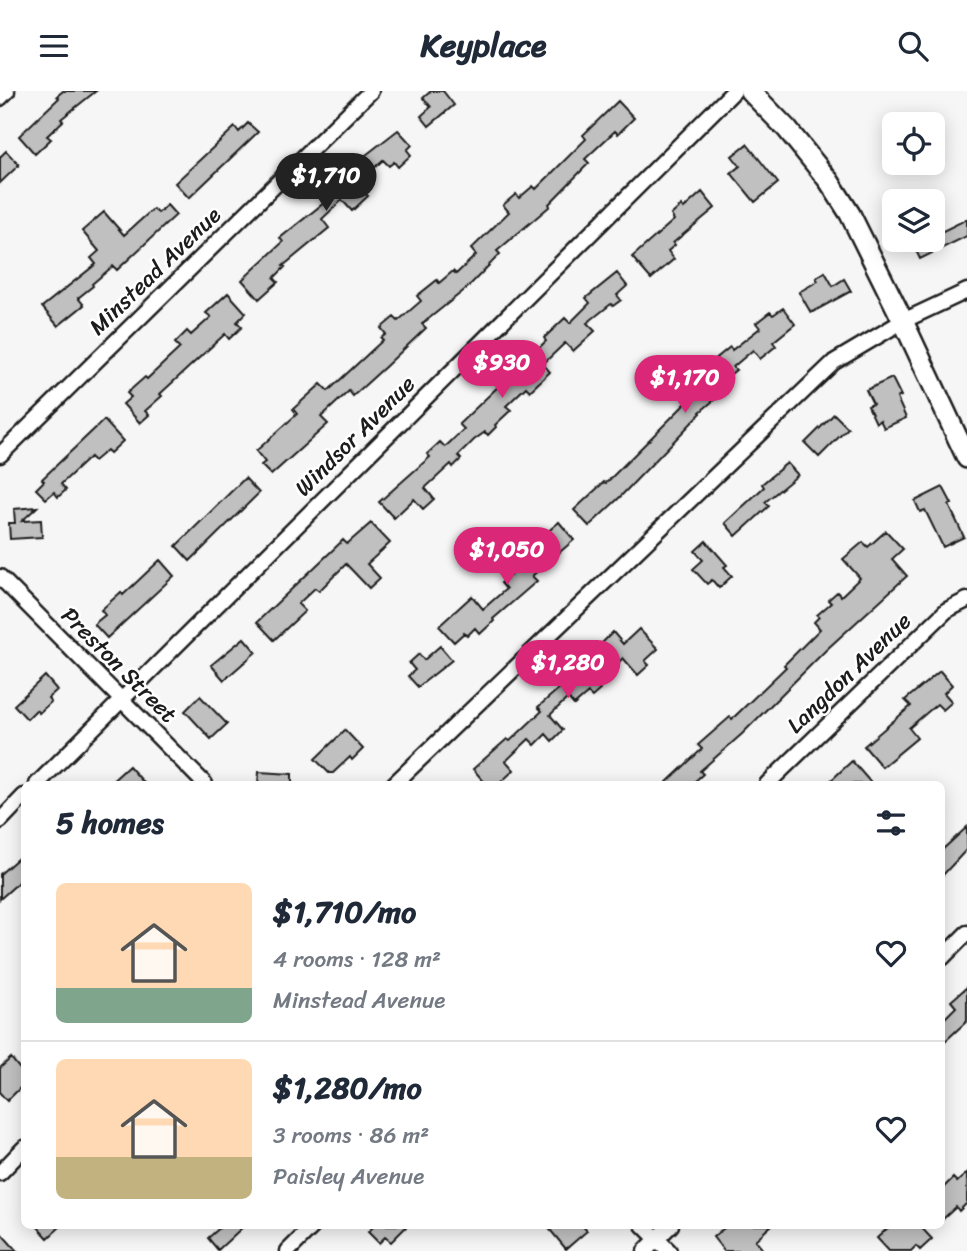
<!DOCTYPE html>
<html lang="en">
<head>
<meta charset="utf-8">
<style>
	:root { --surface:#fff; --page:#f2f2f3; --text:#1f2937; --muted:#747a83; --line:#e0e1e3; --accent:#db2777 }
	body { margin:0; font-family:Sriracha,sans-serif; background:var(--page); color:var(--text); height:100vh; display:flex; flex-direction:column; font-size:26px; white-space:nowrap }
	* { box-sizing:border-box; margin:0 }
	p { font-size:23px; color:var(--muted) }
	.icon { flex:none; width:38px; height:38px; fill:none; stroke:currentColor; stroke-width:2; stroke-linecap:round; stroke-linejoin:round }
	.map { position:relative; flex:1; overflow:hidden }
	.drawer { position:absolute; left:21px; top:690px; width:924px; height:448px; display:flex; flex-direction:column; background:var(--surface); border-radius:10px; box-shadow:0 4px 18px #0003 }
	.drawer>* { flex:none }
	.fabs { position:absolute; left:882px; top:21px; display:grid; gap:14px }
	.fabs a { display:grid; place-items:center; width:63px; height:63px; border-radius:10px; background:var(--surface); box-shadow:0 4px 18px #0003; font-size:35px }
	.price { position:absolute; translate:-50% -60px; padding:0 16px; border-radius:24px; background:var(--accent); color:#fff; font-size:23px; line-height:46px; filter:drop-shadow(0 2px 4px #0008) }
	.price::after { content:''; position:absolute; left:50%; top:42px; width:21px; height:16px; margin-left:-10px; background:inherit; clip-path:polygon(0 0,100% 0,50% 100%) }
	.price.selected { background:#222; color:#fff }
	ul { padding:0; list-style:none }
	li { display:flex; align-items:center; gap:21px; height:175px; padding:0 35px }
	li+li { border-top:2px solid var(--line) }
	li span { display:grid; place-items:center; flex:none; width:196px; height:140px; border-radius:10px; color:#555 }
	li>.icon { margin-inline-start:auto }
	span .icon { width:84px; height:84px; fill:#fffc; stroke-width:1 }
	li b { font-size:30px }
	h2 { display:flex; justify-content:space-between; align-items:center; height:84px; padding:0 35px; font-size:30px }
	header { display:flex; justify-content:space-between; align-items:center; height:91px; padding:0 35px; background:var(--surface); font-size:32px; font-weight:700 }
	.map>svg:first-child { display:block }
	.building { fill:#c0c0c0; stroke:#1c1c1c; stroke-width:2 }
	.lines { fill:none; stroke-linecap:round; stroke-linejoin:round }
	.street-casing { stroke:#1c1c1c; stroke-width:19 }
	.secondary-casing { stroke:#1c1c1c; stroke-width:24 }
	.street { stroke:#fff; stroke-width:14 }
	.secondary { stroke:#fff; stroke-width:19 }
	.labels { text-anchor:middle; dominant-baseline:central; stroke-width:5; stroke-linejoin:round; paint-order:stroke }
	.street-label { font-size:23px; fill:#1c1c1c; stroke:#fff }
</style>
</head>
<body>
<header><svg class="icon" aria-label="menu" viewBox="0 0 24 24"><path d="M4 6h16M4 12h16M4 18h16"/></svg>Keyplace<svg class="icon" aria-label="search" viewBox="0 0 24 24"><circle cx="10" cy="10" r="6"/><path d="M15 15l6 6"/></svg></header>
<div class="map">
<svg width="967" height="1160" viewBox="0 0 967 1160">
	<rect width="100%" height="100%" fill="#f6f6f6"/>
	<filter id="ink" filterUnits="userSpaceOnUse"><feTurbulence type="fractalNoise" baseFrequency=".0143" numOctaves="2"/><feDisplacementMap in="SourceGraphic" scale="14" xChannelSelector="R" yChannelSelector="G"/><feConvolveMatrix kernelMatrix="1 2 1 2 8 2 1 2 1" color-interpolation-filters="sRGB"/></filter>
	<g filter="url(#ink)">
		<path class="building" d="M 63,0 L 96,0 L 61,28 L 63,30 L 47,45 L 51,48 L 35,63 L 19,45 L 59,7 L 57,5 Z
			M 431,0 L 443,0 L 454,14 L 429,35 L 421,25 L 431,16 L 423,7 Z
			M 618,10 L 634,27 L 618,43 L 615,40 L 585,68 L 589,72 L 549,113 L 550,115 L 497,160 L 500,163 L 467,197 L 422,233 L 426,237 L 386,275 L 353,305 L 349,300 L 321,326 L 328,333 L 271,384 L 261,374 L 265,371 L 256,360 L 297,323 L 293,318 L 321,293 L 328,300 L 383,249 L 381,247 L 386,243 L 381,237 L 394,226 L 398,230 L 421,210 L 417,205 L 437,189 L 439,192 L 453,180 L 456,183 L 476,164 L 471,158 L 509,121 L 503,114 L 516,103 L 519,107 L 533,95 L 536,98 L 586,48 L 583,44 Z
			M 248,32 L 258,41 L 189,107 L 175,92 L 235,36 L 239,41 Z
			M 398,39 L 412,54 L 407,59 L 411,64 L 398,76 L 394,71 L 389,75 L 383,69 L 363,87 L 370,95 L 364,101 L 368,105 L 352,120 L 342,109 L 322,128 L 329,137 L 283,175 L 285,176 L 274,187 L 278,191 L 259,208 L 242,189 L 283,151 L 280,147 L 325,111 L 323,108 L 364,69 L 362,67 Z
			M 747,53 L 778,92 L 755,111 L 731,82 L 740,75 L 732,65 Z
			M 6,60 L 19,74 L 0,92 L 0,66 Z
			M 702,101 L 715,117 L 673,152 L 675,154 L 668,160 L 674,168 L 651,188 L 632,166 L 674,129 L 671,124 L 681,115 L 683,118 Z
			M 167,114 L 176,124 L 117,179 L 113,175 L 92,193 L 93,195 L 78,207 L 84,214 L 58,235 L 42,216 L 96,173 L 91,167 L 99,160 L 82,140 L 104,121 L 124,144 L 153,118 L 158,122 Z
			M 933,125 L 941,141 L 967,128 L 967,145 L 920,168 L 911,149 L 933,149 Z
			M 825,181 L 833,195 L 844,188 L 851,200 L 811,222 L 799,201 L 818,190 L 816,187 Z
			M 617,182 L 627,195 L 617,204 L 621,209 L 613,215 L 611,213 L 587,232 L 595,240 L 573,260 L 565,252 L 543,273 L 550,281 L 530,300 L 526,296 L 506,315 L 511,319 L 495,334 L 496,336 L 488,344 L 485,341 L 474,349 L 458,365 L 461,368 L 453,376 L 451,373 L 425,397 L 434,408 L 423,418 L 414,408 L 394,427 L 379,411 L 430,366 L 427,363 L 440,351 L 445,356 L 464,338 L 459,333 L 546,250 L 544,247 L 565,227 L 570,232 L 590,212 L 586,207 Z
			M 228,202 L 246,222 L 237,231 L 242,236 L 229,248 L 225,243 L 160,303 L 162,305 L 145,320 L 149,324 L 140,332 L 123,313 L 131,306 L 127,302 L 145,286 L 147,288 L 180,257 L 175,252 L 187,240 L 191,244 L 211,226 L 206,222 Z
			M 783,217 L 795,233 L 773,251 L 776,255 L 760,268 L 753,259 L 733,276 L 736,279 L 722,290 L 728,297 L 700,321 L 701,322 L 619,407 L 589,435 L 574,419 L 604,391 L 606,392 L 688,310 L 690,311 L 708,296 L 698,285 L 705,280 L 703,278 L 730,256 L 732,259 L 760,237 L 756,232 L 770,221 L 773,224 Z
			M 892,287 L 901,305 L 897,307 L 906,327 L 884,337 L 880,329 L 876,332 L 868,315 L 873,313 L 866,299 Z
			M 834,323 L 848,337 L 819,366 L 805,352 Z
			M 104,329 L 123,350 L 110,362 L 107,359 L 94,370 L 90,366 L 61,393 L 66,399 L 58,406 L 54,401 L 46,408 L 36,398 L 44,390 L 42,388 Z
			M 787,372 L 798,384 L 765,411 L 769,415 L 736,445 L 725,432 L 764,396 L 762,393 Z
			M 245,387 L 259,402 L 190,470 L 176,455 Z
			M 943,396 L 952,413 L 949,414 L 964,446 L 943,456 L 925,419 L 920,421 L 915,410 Z
			M 37,416 L 22,430 L 41,429 L 42,446 L 10,448 L 9,432 L 15,432 L 14,418 Z
			M 559,431 L 574,449 L 532,485 L 537,490 L 493,528 L 494,530 L 480,543 L 475,537 L 467,545 L 464,542 L 454,551 L 439,535 L 472,505 L 483,518 L 506,498 L 501,492 L 536,461 L 531,455 Z
			M 371,432 L 390,452 L 367,473 L 380,487 L 369,497 L 346,473 L 319,500 L 315,497 L 298,513 L 305,520 L 274,549 L 257,531 L 339,453 L 343,449 L 347,453 Z
			M 886,440 L 903,458 L 892,468 L 907,485 L 826,559 L 742,643 L 700,680 L 703,683 L 692,693 L 665,693 L 702,658 L 698,654 L 730,626 L 732,628 L 786,576 L 784,574 L 820,538 L 814,531 L 819,526 L 817,524 L 831,512 L 828,509 L 837,501 L 841,505 L 860,487 L 843,468 L 863,451 L 868,456 Z
			M 706,450 L 727,474 L 724,476 L 732,485 L 719,497 L 712,489 L 707,493 L 693,478 L 703,469 L 695,460 Z
			M 160,469 L 174,485 L 107,547 L 94,533 L 105,524 L 101,519 L 121,501 L 123,504 Z
			M 639,538 L 658,558 L 645,570 L 649,574 L 638,584 L 623,567 L 596,594 L 600,599 L 592,606 L 588,602 L 574,614 L 568,607 L 550,624 L 563,639 L 552,650 L 546,643 L 535,654 L 529,648 L 506,670 L 514,679 L 499,693 L 486,693 L 473,678 L 507,648 L 510,650 L 542,620 L 538,616 L 605,557 L 601,553 L 613,541 L 623,553 Z
			M 244,547 L 256,561 L 224,589 L 211,574 Z
			M 440,555 L 452,569 L 418,596 L 408,585 L 415,579 L 409,572 L 419,563 L 424,569 Z
			M 940,580 L 952,594 L 944,602 L 952,611 L 943,619 L 937,613 L 909,637 L 917,647 L 882,676 L 864,655 L 911,615 L 905,609 Z
			M 45,585 L 57,599 L 48,607 L 51,611 L 39,622 L 36,619 L 27,628 L 14,614 Z
			M 200,605 L 227,633 L 211,648 L 185,620 Z
			M 345,639 L 363,658 L 352,669 L 350,666 L 333,682 L 329,682 L 315,668 Z
			M 852,670 L 872,693 L 827,693 Z
			M 129,675 L 145,693 L 109,693 Z
			M 259,681 L 292,683 L 292,693 L 258,693 Z
			M 967,736 L 967,758 L 942,785 L 942,759 Z
			M 24,762 L 24,797 L 19,791 L 0,808 L 0,783 Z
			M 967,896 L 967,930 L 942,953 L 942,930 L 956,916 L 951,910 Z
			M 11,967 L 24,983 L 24,993 L 7,1010 L 0,1002 L 0,977 Z
			M 967,1082 L 967,1112 L 959,1120 L 956,1116 L 942,1129 L 942,1098 L 953,1087 L 957,1091 Z
			M 36,1134 L 62,1134 L 48,1147 Z
			M 223,1134 L 245,1134 L 218,1159 L 208,1147 Z
			M 375,1134 L 408,1134 L 391,1151 L 385,1146 L 379,1152 L 368,1141 Z
			M 546,1134 L 582,1134 L 587,1140 L 566,1158 Z
			M 728,1134 L 772,1134 L 755,1149 L 764,1160 L 724,1160 L 713,1146 Z
			M 891,1134 L 919,1134 L 932,1148 L 920,1159 L 916,1155 L 911,1160 L 889,1160 L 877,1147 Z
			M 0,1141 L 17,1160 L 0,1160 Z"/>
		<g class="lines">
			<defs>
				<path id="street" d="M 0,7 L 7,0
					M 0,364 L 371,0
					M 0,486 L 205,693
					M 37,693 L 734,0
					M 394,693 L 834,271 L 903,230 L 967,200
					M 767,693 L 947,519 L 967,509
					M 0,730 L 24,705
					M 942,867 L 967,842
					M 0,1082 L 24,1057
					M 643,1134 L 669,1160
					M 288,1160 L 314,1134
					M 645,1160 L 671,1134"/>
				<path id="secondary" d="M 750,0 L 787,38 L 829,90 L 850,123 L 903,230 L 967,367"/>
			</defs>
			<use href="#street" class="street-casing"/>
			<use href="#secondary" class="secondary-casing"/>
			<use href="#street" class="street"/>
			<use href="#secondary" class="secondary"/>
		</g>
	</g>
	<g class="labels">
		<g class="street-label">
			<text transform="translate(155 180) rotate(-44)">Minstead Avenue</text>
			<text transform="translate(355 345) rotate(-45)">Windsor Avenue</text>
			<text transform="translate(119 574) rotate(45)">Preston Street</text>
			<text transform="translate(849 582) rotate(-44)">Langdon Avenue</text>
		</g>
	</g>
</svg>
<div class="fabs">
<a><svg class="icon" aria-label="locate" viewBox="0 0 24 24"><circle cx="12" cy="12" r="6"/><path d="M12 2v4M12 18v4M2 12h4M18 12h4"/></svg></a>
<a><svg class="icon" aria-label="layers" viewBox="0 0 24 24"><path d="M12 4l9 5-9 5-9-5zM3 14l9 5 9-5"/></svg></a>
</div>
<b class="price selected" style="left:326px;top:122px">$1,710</b>
<b class="price" style="left:502px;top:309px">$930</b>
<b class="price" style="left:685px;top:324px">$1,170</b>
<b class="price" style="left:507px;top:496px">$1,050</b>
<b class="price" style="left:568px;top:609px">$1,280</b>
<section class="drawer">
<h2>5 homes<svg class="icon" aria-label="filters" viewBox="0 0 24 24"><path d="M4 7h16M4 17h16"/><circle cx="9" cy="7" r="2"/><circle cx="15" cy="17" r="2"/></svg></h2>
<ul>
<li><span style="background:linear-gradient(#ffd9b3 75%,#7fa58c 0)"><svg class="icon" aria-label="home" viewBox="0 0 24 24"><path d="M3 11l9-7 9 7M6 9v11h12V9"/></svg></span><div><b>$1,710/mo</b><p>4 rooms · 128 m²</p><p>Minstead Avenue</p></div><svg class="icon" aria-label="heart" viewBox="0 0 24 24"><path d="M12 20l-8-8c-3-5 5-10 8-4 3-6 11-1 8 4z"/></svg></li>
<li><span style="background:linear-gradient(#ffd9b3 70%,#c2b280 0)"><svg class="icon" aria-label="home" viewBox="0 0 24 24"><path d="M3 11l9-7 9 7M6 9v11h12V9"/></svg></span><div><b>$1,280/mo</b><p>3 rooms · 86 m²</p><p>Paisley Avenue</p></div><svg class="icon" aria-label="heart" viewBox="0 0 24 24"><path d="M12 20l-8-8c-3-5 5-10 8-4 3-6 11-1 8 4z"/></svg></li>
</ul>
</section>
</div>
</body>
</html>
